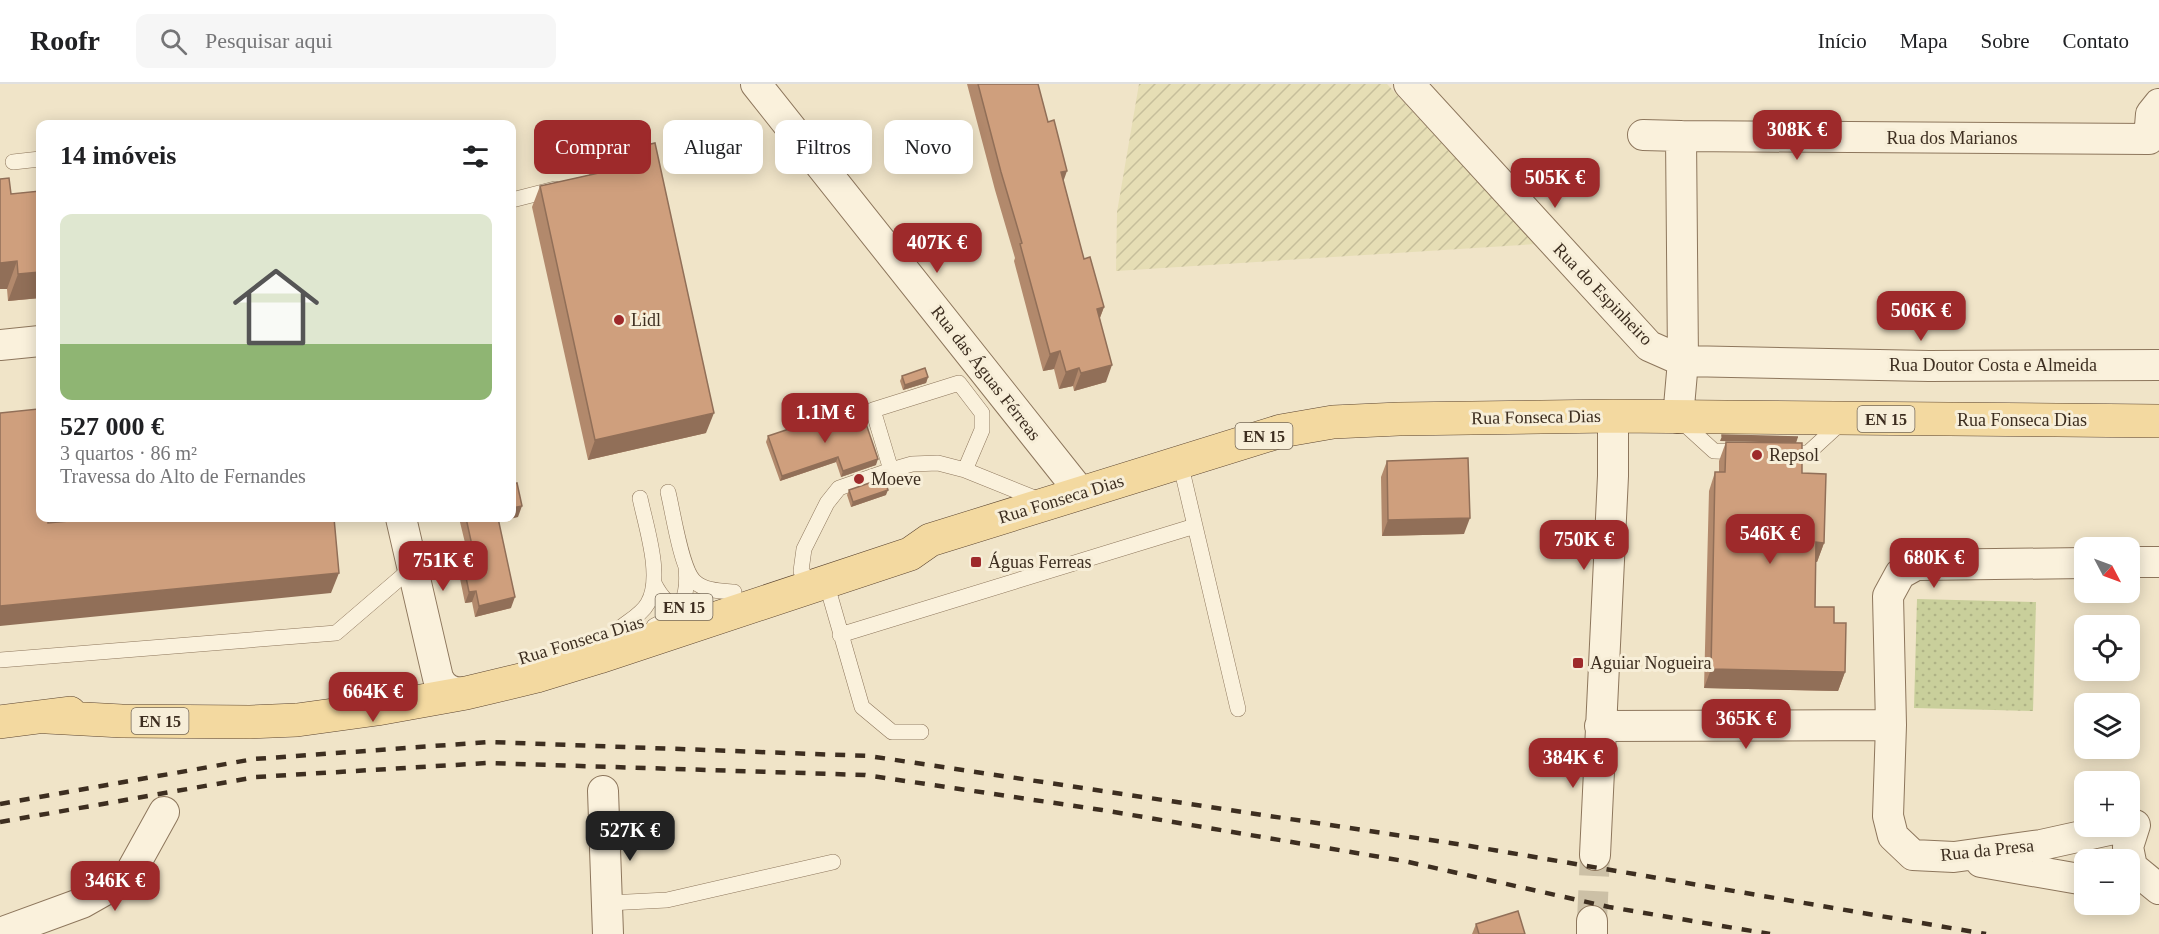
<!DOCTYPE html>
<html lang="pt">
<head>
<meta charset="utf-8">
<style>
	:root { --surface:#fff; --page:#f6f6f6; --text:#202124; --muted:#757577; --line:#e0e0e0; --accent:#9e2a2b }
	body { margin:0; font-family:"Times New Roman",serif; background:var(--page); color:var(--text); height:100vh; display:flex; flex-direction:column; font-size:22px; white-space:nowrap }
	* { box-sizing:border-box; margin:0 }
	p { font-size:20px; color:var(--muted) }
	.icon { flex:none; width:33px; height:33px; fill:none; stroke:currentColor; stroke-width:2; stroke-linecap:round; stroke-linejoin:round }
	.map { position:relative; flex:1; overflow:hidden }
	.panel { position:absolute; left:36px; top:36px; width:480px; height:402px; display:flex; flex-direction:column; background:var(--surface); border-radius:12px; box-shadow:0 3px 15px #0003 }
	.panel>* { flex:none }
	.hud { position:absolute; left:534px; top:36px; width:570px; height:54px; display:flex; gap:12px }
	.needle { width:39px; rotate:131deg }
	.controls { position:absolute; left:2074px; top:453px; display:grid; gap:12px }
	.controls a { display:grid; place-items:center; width:66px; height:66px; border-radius:12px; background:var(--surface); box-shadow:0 3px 15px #0003; font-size:30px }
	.price { position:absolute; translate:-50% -51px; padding:0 14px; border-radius:12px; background:var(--accent); color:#fff; font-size:20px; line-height:39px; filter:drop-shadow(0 2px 3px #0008) }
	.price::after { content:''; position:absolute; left:50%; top:36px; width:18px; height:14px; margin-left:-9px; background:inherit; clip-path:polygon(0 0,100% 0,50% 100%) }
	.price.current { background:#222; color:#fff }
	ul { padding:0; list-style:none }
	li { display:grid; align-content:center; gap:12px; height:318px; padding:0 24px }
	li+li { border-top:2px solid var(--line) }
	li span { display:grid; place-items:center; height:186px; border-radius:12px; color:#555 }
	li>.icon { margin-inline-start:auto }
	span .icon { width:108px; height:108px; fill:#fffc; stroke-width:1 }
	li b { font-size:26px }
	h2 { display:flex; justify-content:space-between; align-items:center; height:72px; padding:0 24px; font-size:26px }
	.chip { padding:0 21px; border-radius:12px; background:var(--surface); box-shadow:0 3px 15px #0003; font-size:21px; line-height:54px }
	.chip.current { background:var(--accent); color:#fff }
	header { display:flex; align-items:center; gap:36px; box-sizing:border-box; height:84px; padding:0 30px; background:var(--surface); border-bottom:2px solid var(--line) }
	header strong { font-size:28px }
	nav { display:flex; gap:33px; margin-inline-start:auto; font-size:21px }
	.search { width:420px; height:54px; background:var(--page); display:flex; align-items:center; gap:15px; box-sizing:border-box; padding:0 21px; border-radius:12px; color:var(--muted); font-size:22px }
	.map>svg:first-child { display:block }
	.farmland { fill:url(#farmland-furrows) }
	.park { fill:url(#park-dots) }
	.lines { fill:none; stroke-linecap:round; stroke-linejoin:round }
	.street-tunnel { stroke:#ccc0a6; stroke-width:30; stroke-dasharray:30 15; stroke-linecap:butt }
	.lane-casing { stroke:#8d765c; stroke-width:16 }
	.street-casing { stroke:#8d765c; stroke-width:32 }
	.primary-casing { stroke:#5b4430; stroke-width:34 }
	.lane { stroke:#faf1dc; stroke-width:15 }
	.street { stroke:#faf1dc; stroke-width:30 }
	.primary { stroke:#f3d9a0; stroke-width:33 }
	.rail { stroke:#3d2e20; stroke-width:4.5; stroke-dasharray:10 10; stroke-linecap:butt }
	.wall { fill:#b2896c }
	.shaded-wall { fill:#916f58 }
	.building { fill:#cf9f7d; stroke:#916f58; stroke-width:1.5 }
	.poi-dot { fill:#9e2a2b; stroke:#f7eed8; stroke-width:2 }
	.labels { text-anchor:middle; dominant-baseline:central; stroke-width:6; stroke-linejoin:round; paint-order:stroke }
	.shield { fill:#f7eed8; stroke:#756857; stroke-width:1.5 }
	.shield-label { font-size:16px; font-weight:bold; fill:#3d2e20 }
	.street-label { font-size:18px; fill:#3d2e20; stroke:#f7eed8 }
	.poi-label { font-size:18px; fill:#3d2e20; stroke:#f7eed8; text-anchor:start }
</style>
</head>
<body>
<header>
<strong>Roofr</strong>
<div class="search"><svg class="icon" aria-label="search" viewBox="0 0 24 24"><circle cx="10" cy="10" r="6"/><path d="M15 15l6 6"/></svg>Pesquisar aqui</div>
<nav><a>Início</a><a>Mapa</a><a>Sobre</a><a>Contato</a></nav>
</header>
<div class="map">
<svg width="2159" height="850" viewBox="0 0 2159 850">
	<defs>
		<pattern id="farmland-furrows" width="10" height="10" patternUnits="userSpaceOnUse" patternTransform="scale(1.5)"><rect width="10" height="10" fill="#e6deb5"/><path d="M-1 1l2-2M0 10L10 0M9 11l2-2" fill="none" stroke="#c6bf9b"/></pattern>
		<pattern id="park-dots" width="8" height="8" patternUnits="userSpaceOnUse" patternTransform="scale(1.5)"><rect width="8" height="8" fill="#c9cf9b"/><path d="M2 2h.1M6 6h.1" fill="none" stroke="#aeb285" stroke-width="1.8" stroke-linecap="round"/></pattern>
	</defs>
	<rect width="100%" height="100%" fill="#f0e4c8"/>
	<path class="farmland" d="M 1139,0 L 1387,0 L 1536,160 L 1116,187 L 1117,128 Z"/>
	<path class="park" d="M 1917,515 L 2036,518 L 2033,627 L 1914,624 Z"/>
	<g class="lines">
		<path class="street-tunnel" d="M 1592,837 L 1595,771"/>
		<defs>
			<path id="lane" d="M 13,78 L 40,75
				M 512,116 L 555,105
				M 1680,336 L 1714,367 L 1743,368
				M 1782,369 L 1808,369 L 1844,336
				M 1180,378 L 1238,625
				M 891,386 L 873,326 L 959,299 L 982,329 L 982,346 L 965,386
				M 668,408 C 673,428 681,484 694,497 C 704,507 721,507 734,508
				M 826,498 L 862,623 L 892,648 L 921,648
				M 654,499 C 662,515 670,522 686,528
				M 814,502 L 801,487 L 804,465 L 827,419 L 839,404 L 891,386 L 912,380 L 938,379 L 965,386 L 1042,417
				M 654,542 C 682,529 689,513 686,483
				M 620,544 C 630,536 642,530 648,519 C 663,493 646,443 640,414
				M 840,551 L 1195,442
				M 0,576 L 336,549 L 413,483
				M 608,819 L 667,816 L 833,778"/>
			<path id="street" d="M 756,0 L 1081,409
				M 1409,0 L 1649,262 L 1683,277 L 1929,282 L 2159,281
				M 1643,51 L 1681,52
				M 0,261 L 40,257
				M 1678,334 L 1683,277 L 1681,52 L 2149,55 L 2151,30 L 2159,20
				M 401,434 L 438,594 C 444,606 453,609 466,609
				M 2130,478 L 2159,478
				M 2085,479 L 1916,481 L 1900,490 L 1888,512 L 1891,641 L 1888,732 L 1893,752 L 1913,771 L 1954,773 L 2041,761 L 2127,742
				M 1600,642 L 1891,641
				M 603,707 L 608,850
				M 2135,741 L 2128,763 L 2132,783 L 2159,805
				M 1595,771 L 1613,392 L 1613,332
				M 1981,778 L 2085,796
				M 1592,837 L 1592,850
				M 0,849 L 82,819 L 128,793 L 164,728"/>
			<path id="primary" d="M 47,633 L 122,637 L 250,638 L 297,636 L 377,625 L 466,609 L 537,592 L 599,573 L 910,470 L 930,456 L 1281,347 L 1333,338 L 1399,335 L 1613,332 L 2159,337
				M 0,638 L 70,629"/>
		</defs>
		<use href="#lane" class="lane-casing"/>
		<use href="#street" class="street-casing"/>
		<use href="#primary" class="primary-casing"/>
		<use href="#lane" class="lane"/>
		<use href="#street" class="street"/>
		<use href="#primary" class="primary"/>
		<path class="rail" d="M 0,720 L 254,675 L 489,658 L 869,672 L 1470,762 L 1986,850
			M 0,738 L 256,693 L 487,679 L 865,691 L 1102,726 L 1404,777 L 1609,823 L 1770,850"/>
	</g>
	<path class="wall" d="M 967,0 L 1038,0 L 1084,175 L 1104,223 L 1100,234 L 1106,298 L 1074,307 L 1073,302 L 1059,305 L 1054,285 L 1043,287 L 1014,177 L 1015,174 L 995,106 Z
		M 596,73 L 706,349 L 588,376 L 532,123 L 540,102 L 589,91 Z
		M 0,95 L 11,110 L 40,107 L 40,214 L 8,217 L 7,205 L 0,205 Z
		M 902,292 L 928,293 L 926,299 L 903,306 L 900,297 Z
		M 799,346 L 876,381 L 841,393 L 836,378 L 780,397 L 766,358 L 768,352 Z
		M 1726,358 L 1802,389 L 1824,459 L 1817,478 L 1816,478 L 1815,523 L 1834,539 L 1845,588 L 1838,607 L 1704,604 L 1709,407 L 1715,388 L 1719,388 L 1719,377 Z
		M 1387,377 L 1464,450 L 1382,452 L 1381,393 Z
		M 849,406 L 886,411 L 851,423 L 847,411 Z
		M 518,433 L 499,437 L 511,524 L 475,533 L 472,518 L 465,519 L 457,480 L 461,469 L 467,467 L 459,434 L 512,434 Z
		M 1476,840 L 1525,850 L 1472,850 Z"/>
	<path class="shaded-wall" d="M 1067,87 L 1061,104 L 1061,88 Z
		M 17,177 L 7,205 L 0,205 L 0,179 Z
		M 40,188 L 40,214 L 8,217 L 18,190 Z
		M 1104,223 L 1097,241 L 1097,225 Z
		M 1060,267 L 1054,285 L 1043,287 L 1050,270 Z
		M 1112,281 L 1106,298 L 1074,307 L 1081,289 Z
		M 1079,284 L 1073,302 L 1059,305 L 1066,288 Z
		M 928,293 L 926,299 L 903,306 L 905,301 Z
		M 714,329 L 706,349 L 588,376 L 595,356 Z
		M 1722,352 L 1798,353 L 1796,359 L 1720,357 Z
		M 838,373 L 836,378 L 780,397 L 782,392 Z
		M 878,375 L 876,381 L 841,393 L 843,387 Z
		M 888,406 L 886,411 L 851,423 L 853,418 Z
		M 522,422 L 518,433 L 493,439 L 494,434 L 512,434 L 512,424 Z
		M 1470,434 L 1464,450 L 1382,452 L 1388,436 Z
		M 1816,458 L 1824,459 L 1817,478 L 1809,477 Z
		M 339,489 L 331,509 L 0,542 L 0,522 Z
		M 476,507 L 472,518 L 465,519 L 469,508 Z
		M 515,513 L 511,524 L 475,533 L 479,522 Z
		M 1711,585 L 1845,588 L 1838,607 L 1704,604 Z"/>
	<path class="building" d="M 978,0 L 1038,0 L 1048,38 L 1054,36 L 1067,87 L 1061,88 L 1084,175 L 1090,173 L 1104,223 L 1097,225 L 1112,281 L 1081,289 L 1079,284 L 1066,288 L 1060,267 L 1050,270 L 1020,160 L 1022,159 L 1001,88 Z
		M 655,59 L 714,329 L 595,356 L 540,102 L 599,89 L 596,73 Z
		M 9,94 L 11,110 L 40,107 L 40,188 L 18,190 L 17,177 L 0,179 L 0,95 Z
		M 925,284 L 928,293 L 905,301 L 902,292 Z
		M 38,325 L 40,355 L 40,434 L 48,434 L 48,439 L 102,434 L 334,434 L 339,489 L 0,522 L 0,329 Z
		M 861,325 L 878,375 L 843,387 L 838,373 L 782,392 L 768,352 L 798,342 L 799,346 Z
		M 1722,351 L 1798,353 L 1722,352 Z
		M 1726,358 L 1802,359 L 1802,389 L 1826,390 L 1824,459 L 1816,458 L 1815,523 L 1834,523 L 1834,539 L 1846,539 L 1845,588 L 1711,585 L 1715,388 L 1725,388 Z
		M 1468,374 L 1470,434 L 1388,436 L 1387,377 Z
		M 884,394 L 888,406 L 853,418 L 849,406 Z
		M 517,399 L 522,422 L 512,424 L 512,400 Z
		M 466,434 L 498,434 L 515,513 L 479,522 L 476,507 L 469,508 L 461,469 L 473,466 Z
		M 1518,827 L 1525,850 L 1479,850 L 1476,840 Z"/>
	<g class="poi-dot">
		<circle cx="619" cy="236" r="6"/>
		<circle cx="1757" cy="371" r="6"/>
		<circle cx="859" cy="395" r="6"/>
		<rect x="970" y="472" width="12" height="12" rx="3"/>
		<rect x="1572" y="573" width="12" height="12" rx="3"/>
	</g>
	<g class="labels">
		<g class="shield">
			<rect x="1857.5" y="322" width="57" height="26" rx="4.5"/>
			<rect x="1235.5" y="339" width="57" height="26" rx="4.5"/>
			<rect x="655.5" y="510" width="57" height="26" rx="4.5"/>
			<rect x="131.5" y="624" width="57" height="26" rx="4.5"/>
		</g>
		<g class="shield-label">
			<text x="1886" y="335">EN 15</text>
			<text x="1264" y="352">EN 15</text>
			<text x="684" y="523">EN 15</text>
			<text x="160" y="637">EN 15</text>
		</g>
		<g class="street-label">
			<text x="1952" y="54">Rua dos Marianos</text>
			<text transform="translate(1603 210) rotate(46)">Rua do Espinheiro</text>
			<text x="1993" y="281">Rua Doutor Costa e Almeida</text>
			<text transform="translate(986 289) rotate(52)">Rua das Águas Férreas</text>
			<text transform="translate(1536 333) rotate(-1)">Rua Fonseca Dias</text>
			<text x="2022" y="336">Rua Fonseca Dias</text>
			<text transform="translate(1061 415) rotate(-17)">Rua Fonseca Dias</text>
			<text transform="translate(581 556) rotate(-17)">Rua Fonseca Dias</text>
			<text transform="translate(1987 766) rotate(-6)">Rua da Presa</text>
		</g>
		<g class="poi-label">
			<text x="631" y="236">Lidl</text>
			<text x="1769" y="371">Repsol</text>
			<text x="871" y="395">Moeve</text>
			<text x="988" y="478">Águas Ferreas</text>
			<text x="1590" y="579">Aguiar Nogueira</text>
		</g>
	</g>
</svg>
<div class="controls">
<a><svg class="needle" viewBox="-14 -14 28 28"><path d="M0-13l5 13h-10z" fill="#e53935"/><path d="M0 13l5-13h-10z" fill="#757577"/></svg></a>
<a><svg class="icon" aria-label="locate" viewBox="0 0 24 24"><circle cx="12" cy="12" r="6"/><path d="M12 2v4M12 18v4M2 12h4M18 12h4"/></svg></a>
<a><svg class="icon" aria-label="layers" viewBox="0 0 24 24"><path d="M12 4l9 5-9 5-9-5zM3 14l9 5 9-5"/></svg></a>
<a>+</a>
<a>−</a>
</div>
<b class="price" style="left:1797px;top:77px">308K €</b>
<b class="price" style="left:1555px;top:125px">505K €</b>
<b class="price" style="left:937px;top:190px">407K €</b>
<b class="price" style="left:1921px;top:258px">506K €</b>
<b class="price" style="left:825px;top:360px">1.1M €</b>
<b class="price" style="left:1770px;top:481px">546K €</b>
<b class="price" style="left:1584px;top:487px">750K €</b>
<b class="price" style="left:1934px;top:505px">680K €</b>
<b class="price" style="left:443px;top:508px">751K €</b>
<b class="price" style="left:373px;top:639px">664K €</b>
<b class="price" style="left:1746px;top:666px">365K €</b>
<b class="price" style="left:1573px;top:705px">384K €</b>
<b class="price current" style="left:630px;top:778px">527K €</b>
<b class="price" style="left:115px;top:828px">346K €</b>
<div class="hud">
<a class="chip current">Comprar</a>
<a class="chip">Alugar</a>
<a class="chip">Filtros</a>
<a class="chip">Novo</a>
</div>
<section class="panel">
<h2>14 imóveis<svg class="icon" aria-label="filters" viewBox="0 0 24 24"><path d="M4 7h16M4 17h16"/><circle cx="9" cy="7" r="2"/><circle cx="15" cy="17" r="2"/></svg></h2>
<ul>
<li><span style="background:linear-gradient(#dfe7d0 70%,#8fb573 0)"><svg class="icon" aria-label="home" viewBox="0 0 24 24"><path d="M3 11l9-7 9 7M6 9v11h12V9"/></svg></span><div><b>527 000 €</b><p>3 quartos · 86 m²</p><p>Travessa do Alto de Fernandes</p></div></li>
</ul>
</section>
</div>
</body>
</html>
